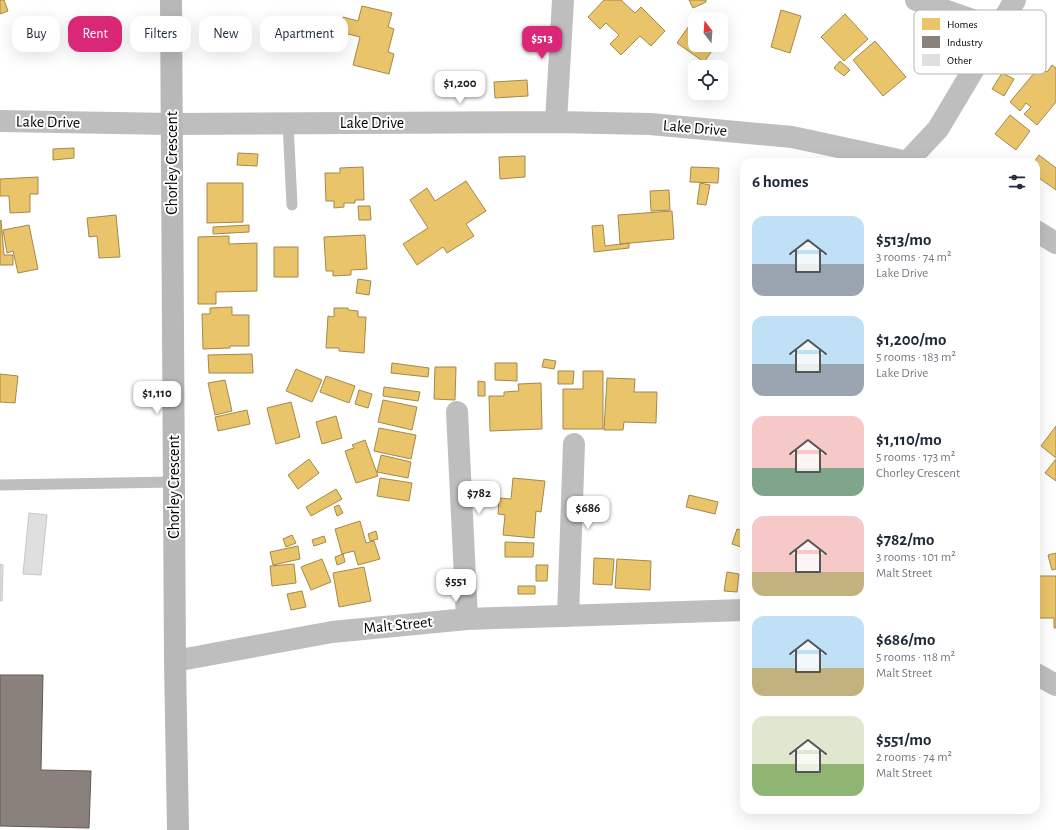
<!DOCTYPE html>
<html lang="en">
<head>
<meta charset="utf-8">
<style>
	:root { --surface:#fff; --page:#f6f6f7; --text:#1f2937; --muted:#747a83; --accent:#db2777 }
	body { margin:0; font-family:"Alegreya Sans",sans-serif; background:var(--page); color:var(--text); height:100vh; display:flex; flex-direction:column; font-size:15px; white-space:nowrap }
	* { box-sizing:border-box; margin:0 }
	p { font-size:13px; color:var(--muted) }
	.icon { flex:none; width:22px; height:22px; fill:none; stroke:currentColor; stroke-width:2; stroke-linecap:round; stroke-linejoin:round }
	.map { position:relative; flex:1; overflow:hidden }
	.panel { position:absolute; left:740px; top:158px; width:300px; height:656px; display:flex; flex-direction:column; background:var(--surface); border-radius:12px; box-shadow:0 4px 16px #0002 }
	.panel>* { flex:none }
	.top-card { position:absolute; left:12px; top:16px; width:380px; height:36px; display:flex; gap:8px }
	.needle { width:26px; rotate:343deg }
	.controls { position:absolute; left:688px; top:12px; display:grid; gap:8px }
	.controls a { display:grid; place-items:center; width:40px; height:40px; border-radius:8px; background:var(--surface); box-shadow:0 4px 16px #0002; font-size:20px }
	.price { position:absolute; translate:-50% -34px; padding:0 9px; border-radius:8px; background:#fff; color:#222; font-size:13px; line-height:26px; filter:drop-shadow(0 1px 2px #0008) }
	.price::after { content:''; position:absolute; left:50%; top:24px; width:12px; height:9px; margin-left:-6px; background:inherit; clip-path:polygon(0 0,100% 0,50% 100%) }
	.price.on { background:var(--accent); color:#fff }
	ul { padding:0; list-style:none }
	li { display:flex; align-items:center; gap:12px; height:100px; padding:0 12px }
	li span { display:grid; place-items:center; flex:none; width:112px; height:80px; border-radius:12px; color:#555 }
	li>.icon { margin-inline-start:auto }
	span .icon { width:48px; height:48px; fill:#fffc; stroke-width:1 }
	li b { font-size:17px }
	h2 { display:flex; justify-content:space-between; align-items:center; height:48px; padding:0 12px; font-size:17px }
	.pill { padding:0 14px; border-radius:12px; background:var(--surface); box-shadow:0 4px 16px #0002; font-size:14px; line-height:36px }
	.pill.on { background:var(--accent); color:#fff }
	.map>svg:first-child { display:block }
	.homes { fill:#e9c46a; stroke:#a3894a }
	.industry { fill:#8a817c; stroke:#615a57 }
	.building { fill:#dfdfdf; stroke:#c7c7c7 }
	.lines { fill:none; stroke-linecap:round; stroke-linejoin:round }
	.lane { stroke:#bebebe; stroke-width:11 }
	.street { stroke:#bebebe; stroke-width:22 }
	.secondary { stroke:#b8b8b8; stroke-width:22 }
	.labels { text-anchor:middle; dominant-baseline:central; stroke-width:4; stroke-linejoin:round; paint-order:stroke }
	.street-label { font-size:16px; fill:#000; stroke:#fff }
	.key { fill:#fff; stroke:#b2b2b2; stroke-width:1 }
	.key-label { font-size:11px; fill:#000 }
</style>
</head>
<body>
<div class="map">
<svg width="1056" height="830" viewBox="0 0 1056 830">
	<rect width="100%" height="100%" fill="#fff"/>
	<path class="homes" d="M 0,0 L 4,0 L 8,11 L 0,14 Z
		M 604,0 L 621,0 L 635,13 L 641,7 L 665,31 L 651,46 L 640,36 L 621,55 L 610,44 L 619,35 L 606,23 L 600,29 L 588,17 Z
		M 689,0 L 706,0 L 706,2 L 693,8 Z
		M 362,6 L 392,13 L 388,27 L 394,29 L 388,52 L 394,54 L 389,74 L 353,65 L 360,37 L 340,32 L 343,17 L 358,21 Z
		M 781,10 L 801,16 L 790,53 L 771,47 Z
		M 845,14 L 868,39 L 844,61 L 821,37 Z
		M 693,20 L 695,22 L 695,45 L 704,45 L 712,51 L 704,62 L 677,43 Z
		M 875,41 L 906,77 L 883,96 L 853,60 Z
		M 840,61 L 850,70 L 844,76 L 834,68 Z
		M 1052,65 L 1056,68 L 1056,102 L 1037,125 L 1024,114 L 1031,107 L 1026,103 L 1020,111 L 1010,102 L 1040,66 L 1047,72 Z
		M 1002,73 L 1014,79 L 1004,96 L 992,89 Z
		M 527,80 L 528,96 L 495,98 L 494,82 Z
		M 1010,115 L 1030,131 L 1016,150 L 995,134 Z
		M 74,148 L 74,158 L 53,160 L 53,149 Z
		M 238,153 L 258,154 L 257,166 L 237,165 Z
		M 1039,155 L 1056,168 L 1056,190 L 1036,176 L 1036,162 L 1034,162 Z
		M 525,156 L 525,177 L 500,179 L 499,157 Z
		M 363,167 L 364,200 L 355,200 L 355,203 L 344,203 L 344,207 L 334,208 L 334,201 L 326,201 L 325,173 L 340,173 L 340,168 Z
		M 691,167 L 719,168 L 718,183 L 690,182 Z
		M 38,177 L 38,194 L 30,194 L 30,212 L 10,213 L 9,196 L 0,196 L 0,179 Z
		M 466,181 L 486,211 L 466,224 L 474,236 L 447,253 L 443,247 L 417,265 L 403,244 L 428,228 L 410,200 L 427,188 L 435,201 Z
		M 207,183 L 243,183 L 243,222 L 207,223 Z
		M 700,183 L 710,185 L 706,205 L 697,204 Z
		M 669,190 L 670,210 L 651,211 L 650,191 Z
		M 358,206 L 370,206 L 371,220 L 359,220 Z
		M 672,211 L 674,239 L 620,244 L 618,215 Z
		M 116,215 L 120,257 L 99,258 L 97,236 L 89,237 L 87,218 Z
		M 1,220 L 4,255 L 13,255 L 13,265 L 0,265 L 0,221 Z
		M 29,225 L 38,269 L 18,273 L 13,251 L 7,253 L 3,230 Z
		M 249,225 L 249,232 L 213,234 L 213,227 Z
		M 603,225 L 605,246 L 629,243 L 629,248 L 594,252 L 592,226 Z
		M 365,235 L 367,269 L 351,270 L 351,275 L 333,276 L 333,271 L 326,271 L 324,237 Z
		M 229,236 L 229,244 L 257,243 L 257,291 L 216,292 L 216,304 L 198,304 L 198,237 Z
		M 274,247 L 298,247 L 298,277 L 274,277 Z
		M 358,279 L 371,281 L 369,295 L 356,293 Z
		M 232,307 L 232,315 L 249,315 L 249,346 L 230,346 L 230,348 L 203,349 L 202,314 L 210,314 L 210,308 Z
		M 334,308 L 348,308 L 348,310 L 358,311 L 358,317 L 366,317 L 364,353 L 339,351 L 339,348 L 326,348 L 328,316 L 334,317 Z
		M 252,354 L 253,373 L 209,373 L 208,355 Z
		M 544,359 L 556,361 L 554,369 L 542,367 Z
		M 392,363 L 429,368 L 428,377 L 391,373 Z
		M 495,363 L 517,363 L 517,381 L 495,380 Z
		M 435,367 L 456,367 L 455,400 L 434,399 Z
		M 296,369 L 322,380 L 312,402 L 286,391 Z
		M 558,371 L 574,371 L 573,384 L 558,384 Z
		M 583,371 L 603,371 L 603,429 L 563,429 L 563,389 L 583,389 Z
		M 0,374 L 18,376 L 15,403 L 0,402 Z
		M 326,376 L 355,386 L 349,403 L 320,392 Z
		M 607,378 L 635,379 L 634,392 L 657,392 L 656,423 L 624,422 L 623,430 L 604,430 Z
		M 225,380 L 232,411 L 215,415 L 208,383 Z
		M 478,381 L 485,382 L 485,396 L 478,396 Z
		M 541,383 L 542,429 L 490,431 L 489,396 L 504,396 L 504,392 L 519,391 L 518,384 Z
		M 384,387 L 420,392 L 418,401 L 383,396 Z
		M 359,390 L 372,394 L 368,408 L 355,404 Z
		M 383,400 L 417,407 L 412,430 L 378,422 Z
		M 291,402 L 300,437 L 276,444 L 267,408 Z
		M 247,410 L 250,424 L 218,431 L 215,417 Z
		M 336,416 L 342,438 L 322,444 L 316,422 Z
		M 1056,426 L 1056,458 L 1041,446 Z
		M 379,428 L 416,435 L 411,459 L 374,451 Z
		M 365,440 L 378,476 L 356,483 L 345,451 L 354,448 L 352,445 Z
		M 381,455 L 411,462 L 408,478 L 377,472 Z
		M 309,459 L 319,473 L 298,489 L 288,475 Z
		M 1056,459 L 1056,481 L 1045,473 Z
		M 380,478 L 412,483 L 409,501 L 377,496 Z
		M 513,478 L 545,481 L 541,512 L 536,511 L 534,538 L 503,535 L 505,515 L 498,514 L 499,498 L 511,499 Z
		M 336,489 L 342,499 L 311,516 L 306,507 Z
		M 689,495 L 718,502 L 715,514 L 686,507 Z
		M 339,505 L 343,513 L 337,516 L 334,507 Z
		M 360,521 L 366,543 L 374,541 L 380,559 L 358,565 L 354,551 L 342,554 L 335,529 Z
		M 737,529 L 744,531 L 744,548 L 732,544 Z
		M 376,531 L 378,539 L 370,541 L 368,534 Z
		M 292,535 L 296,543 L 286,547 L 283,539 Z
		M 324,536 L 326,542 L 314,546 L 312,540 Z
		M 505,542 L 534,543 L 533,557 L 505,557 Z
		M 298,546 L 300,559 L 273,565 L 270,552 Z
		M 1056,553 L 1056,569 L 1052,570 L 1048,555 Z
		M 343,554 L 345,562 L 337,565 L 335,557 Z
		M 594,558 L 614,559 L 612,585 L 593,584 Z
		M 322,559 L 331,582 L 311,590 L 301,567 Z
		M 617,559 L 651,561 L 650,590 L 615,588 Z
		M 294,564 L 296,583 L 272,586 L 270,566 Z
		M 536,565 L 548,565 L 547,581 L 536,581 Z
		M 364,567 L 371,601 L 339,607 L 333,573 Z
		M 727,572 L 739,574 L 737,592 L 724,591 Z
		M 1036,576 L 1056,576 L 1056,628 L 1054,628 L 1054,618 L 1036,618 Z
		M 518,586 L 535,586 L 535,594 L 518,594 Z
		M 302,591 L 306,607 L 291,610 L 287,594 Z"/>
	<path class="industry" d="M 0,675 L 43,675 L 41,770 L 91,771 L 89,828 L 0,826 Z"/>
	<path class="building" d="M 29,513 L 47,515 L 41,575 L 23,574 Z
		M 0,564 L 3,565 L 2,601 L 0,601 Z"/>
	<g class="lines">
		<path class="lane" d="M 288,123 L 292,205
			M 0,485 L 174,482"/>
		<path class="street" d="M 916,0 L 998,29
			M 0,121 L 172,124 L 556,122 L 650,124 L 792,137 L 908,162
			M 556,122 L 563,0
			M 907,162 L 938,129 L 1015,0
			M 1036,231 L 1056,243
			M 457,412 L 467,619
			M 568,616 L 574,444
			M 175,661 L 332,632 L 467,619 L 744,610
			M 1036,674 L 1056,685"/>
		<path class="secondary" d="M 171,0 L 175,661 L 178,830"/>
	</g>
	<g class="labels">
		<g class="street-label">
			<text transform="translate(48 122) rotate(1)">Lake Drive</text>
			<text x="372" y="123">Lake Drive</text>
			<text transform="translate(695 128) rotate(5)">Lake Drive</text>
			<text transform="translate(172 163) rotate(-90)">Chorley Crescent</text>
			<text transform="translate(174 487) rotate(-90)">Chorley Crescent</text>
			<text transform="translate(398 625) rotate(-6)">Malt Street</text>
		</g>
	</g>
	<rect x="914" y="10" width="132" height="64" rx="6" class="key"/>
	<rect x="922" y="18" width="18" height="12" fill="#e9c46a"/>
	<rect x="922" y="36" width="18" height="12" fill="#8a817c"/>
	<rect x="922" y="54" width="18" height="12" fill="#dfdfdf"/>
	<g class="key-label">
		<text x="947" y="28">Homes</text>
		<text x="947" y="46">Industry</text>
		<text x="947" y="64">Other</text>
	</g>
</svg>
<div class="controls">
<a><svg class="needle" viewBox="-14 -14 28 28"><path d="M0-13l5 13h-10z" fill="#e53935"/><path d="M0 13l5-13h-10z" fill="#747a83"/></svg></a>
<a><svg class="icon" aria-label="locate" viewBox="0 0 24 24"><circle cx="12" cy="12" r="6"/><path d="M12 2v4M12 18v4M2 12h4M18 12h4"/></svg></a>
</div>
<b class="price on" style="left:542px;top:60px">$513</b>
<b class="price" style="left:460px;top:105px">$1,200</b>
<b class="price" style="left:157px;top:415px">$1,110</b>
<b class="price" style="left:479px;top:515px">$782</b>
<b class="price" style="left:588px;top:530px">$686</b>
<b class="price" style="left:456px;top:603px">$551</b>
<div class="top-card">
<a class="pill">Buy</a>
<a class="pill on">Rent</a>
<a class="pill">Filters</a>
<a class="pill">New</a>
<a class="pill">Apartment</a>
</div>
<section class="panel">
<h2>6 homes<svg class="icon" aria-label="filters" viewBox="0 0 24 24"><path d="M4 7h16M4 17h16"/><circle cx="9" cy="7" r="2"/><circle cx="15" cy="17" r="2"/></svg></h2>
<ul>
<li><span style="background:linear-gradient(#bfe0f5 60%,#9aa5b1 0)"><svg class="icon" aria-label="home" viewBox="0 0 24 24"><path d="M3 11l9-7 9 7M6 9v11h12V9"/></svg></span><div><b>$513/mo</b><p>3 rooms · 74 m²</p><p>Lake Drive</p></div></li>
<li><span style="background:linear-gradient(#bfe0f5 60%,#9aa5b1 0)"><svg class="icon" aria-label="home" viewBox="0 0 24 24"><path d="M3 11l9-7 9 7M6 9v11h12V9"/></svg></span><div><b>$1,200/mo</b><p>5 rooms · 183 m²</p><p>Lake Drive</p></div></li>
<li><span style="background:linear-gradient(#f6c9c9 65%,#7fa58c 0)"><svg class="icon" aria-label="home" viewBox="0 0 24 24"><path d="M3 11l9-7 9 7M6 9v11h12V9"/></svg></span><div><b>$1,110/mo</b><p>5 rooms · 173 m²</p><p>Chorley Crescent</p></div></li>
<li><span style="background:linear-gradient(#f6c9c9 70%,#c2b280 0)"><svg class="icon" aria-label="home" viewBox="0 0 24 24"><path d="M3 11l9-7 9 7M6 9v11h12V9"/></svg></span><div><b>$782/mo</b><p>3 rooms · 101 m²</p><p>Malt Street</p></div></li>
<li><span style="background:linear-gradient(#bfe0f5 65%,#c2b280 0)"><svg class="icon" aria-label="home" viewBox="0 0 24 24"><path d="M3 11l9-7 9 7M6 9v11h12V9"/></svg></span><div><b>$686/mo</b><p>5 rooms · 118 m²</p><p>Malt Street</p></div></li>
<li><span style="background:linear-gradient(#dfe7d0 60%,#8fb573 0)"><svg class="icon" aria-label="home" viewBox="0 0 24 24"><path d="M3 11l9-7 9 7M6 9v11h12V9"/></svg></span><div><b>$551/mo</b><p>2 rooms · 74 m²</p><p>Malt Street</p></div></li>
</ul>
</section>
</div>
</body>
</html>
